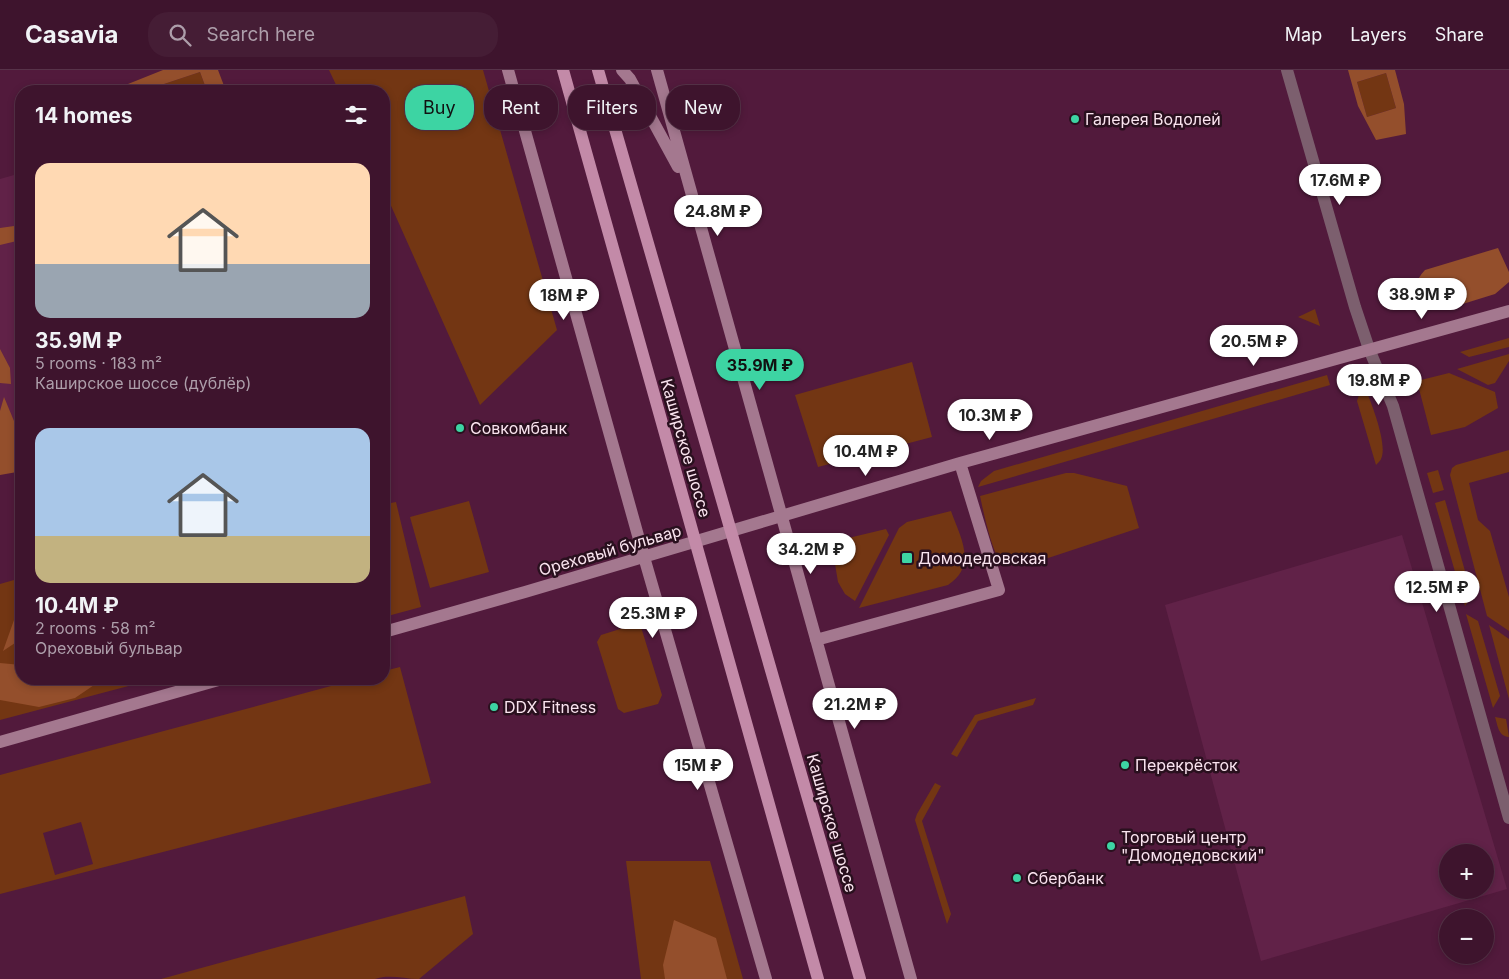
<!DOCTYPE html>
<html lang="en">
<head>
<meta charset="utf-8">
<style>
	:root { --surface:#3e142d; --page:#451d35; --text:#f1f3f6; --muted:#ad9eaa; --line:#573349; --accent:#3dd4a3 }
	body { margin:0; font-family:Inter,sans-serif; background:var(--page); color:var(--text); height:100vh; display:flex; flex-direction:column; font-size:19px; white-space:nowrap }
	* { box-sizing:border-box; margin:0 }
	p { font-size:16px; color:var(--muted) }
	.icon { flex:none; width:28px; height:28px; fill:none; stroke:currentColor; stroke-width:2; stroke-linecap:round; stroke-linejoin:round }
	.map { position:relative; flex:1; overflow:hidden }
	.side { position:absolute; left:15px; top:15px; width:375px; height:600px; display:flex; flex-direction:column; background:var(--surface); border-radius:20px; box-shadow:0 2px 8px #0003,0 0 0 1px var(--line) }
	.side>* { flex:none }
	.hud { position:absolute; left:405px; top:15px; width:475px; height:45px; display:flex; gap:10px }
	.fabs { position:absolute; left:1439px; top:774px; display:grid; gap:10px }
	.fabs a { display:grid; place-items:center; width:55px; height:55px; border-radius:50%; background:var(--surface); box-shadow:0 2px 8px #0003,0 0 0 1px var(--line); font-size:25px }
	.price { position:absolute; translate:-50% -42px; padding:0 11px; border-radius:18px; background:#fff; color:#222; font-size:16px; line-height:32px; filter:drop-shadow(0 1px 2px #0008) }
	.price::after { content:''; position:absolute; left:50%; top:30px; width:15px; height:11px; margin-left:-8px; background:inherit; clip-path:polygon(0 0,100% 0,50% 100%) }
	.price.selected { background:var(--accent); color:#111 }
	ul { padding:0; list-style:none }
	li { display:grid; align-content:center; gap:10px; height:265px; padding:0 20px }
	li span { display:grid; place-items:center; height:155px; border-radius:15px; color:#555 }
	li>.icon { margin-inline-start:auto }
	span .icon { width:90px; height:90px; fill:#fffc; stroke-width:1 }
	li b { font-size:21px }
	h2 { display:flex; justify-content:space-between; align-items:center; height:60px; padding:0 20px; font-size:21px }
	.tag { padding:0 18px; border-radius:20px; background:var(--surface); box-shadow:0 2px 8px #0003,0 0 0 1px var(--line); font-size:18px; line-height:45px }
	.tag.selected { background:var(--accent); color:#111 }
	header { display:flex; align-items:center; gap:30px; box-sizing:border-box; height:70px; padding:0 25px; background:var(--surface); border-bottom:1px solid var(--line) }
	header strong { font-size:24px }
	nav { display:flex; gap:28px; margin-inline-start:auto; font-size:18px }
	.search { width:350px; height:45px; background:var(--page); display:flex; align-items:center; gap:12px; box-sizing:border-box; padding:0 18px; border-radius:20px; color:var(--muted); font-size:19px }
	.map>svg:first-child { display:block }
	.built { fill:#612248; fill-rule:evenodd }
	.green { fill:#733613; fill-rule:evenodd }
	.forest { fill:#944f2c; fill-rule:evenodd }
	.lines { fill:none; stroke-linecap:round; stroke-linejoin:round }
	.tertiary { stroke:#7c5f6e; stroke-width:12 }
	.secondary { stroke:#a4788f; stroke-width:12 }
	.primary { stroke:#c38aa8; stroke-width:12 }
	.poi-dot { fill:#3dd4a3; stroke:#29101e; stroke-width:2 }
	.labels { text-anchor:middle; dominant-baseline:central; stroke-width:5; stroke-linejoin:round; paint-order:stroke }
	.poi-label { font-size:16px; fill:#fae4ef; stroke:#29101e; text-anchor:start }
	.street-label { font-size:16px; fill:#fae4ef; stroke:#29101e }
</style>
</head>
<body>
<header>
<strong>Casavia</strong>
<div class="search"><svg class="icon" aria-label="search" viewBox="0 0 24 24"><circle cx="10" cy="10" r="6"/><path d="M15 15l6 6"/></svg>Search here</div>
<nav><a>Map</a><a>Layers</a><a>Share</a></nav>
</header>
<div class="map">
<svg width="1509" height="909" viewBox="0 0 1509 909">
	<rect width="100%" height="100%" fill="#521a3c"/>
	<path class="built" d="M 21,103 L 21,340 L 18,341 L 21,353 L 0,375 L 0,109 Z
		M 1402,465 L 1507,819 L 1261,891 L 1165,535 ZM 1485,782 L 1485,820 L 1448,820 L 1448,782 Z"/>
	<path class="green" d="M 329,0 L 483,0 L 557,260 L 480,335 L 384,120 L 384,21 L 339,21 Z
		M 200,2 L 207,21 L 163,21 L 161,15 Z
		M 1386,3 L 1396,38 L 1367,47 L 1357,12 Z
		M 1315,239 L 1320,256 L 1298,247 Z
		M 1509,268 L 1509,277 L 1469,287 L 1460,282 Z
		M 1509,284 L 1509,291 L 1495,313 L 1488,315 L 1457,299 Z
		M 912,292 L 932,367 L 818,397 L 795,325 Z
		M 1449,303 L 1495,322 L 1498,338 L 1465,357 L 1431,365 L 1417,311 Z
		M 1327,305 L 1330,315 L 978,417 L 981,411 L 994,401 Z
		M 1366,320 C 1372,335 1388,375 1381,389 C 1381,390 1377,394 1376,395 L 1357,331 L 1360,322 Z
		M 1509,380 L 1509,402 L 1469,413 L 1478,450 L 1490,461 L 1509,527 L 1509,561 L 1487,546 L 1450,405 L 1452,398 L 1456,395 Z
		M 1438,400 L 1444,420 L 1433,423 L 1427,403 Z
		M 1066,403 L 1074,403 L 1127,416 L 1139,458 L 1027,495 C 1018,495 1007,497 1000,490 C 992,482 983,440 980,426 Z
		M 384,425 L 386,434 L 396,432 L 421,537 L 384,547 Z
		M 1445,430 L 1472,526 L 1465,536 L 1435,433 Z
		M 469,431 L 489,502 L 430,518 L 410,447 Z
		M 951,441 C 960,467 978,495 948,515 L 859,538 L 899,458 L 907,452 Z
		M 886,459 L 889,465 L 855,531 L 845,524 L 838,512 L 832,476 L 835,472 L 840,470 Z
		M 21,508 L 21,609 L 155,609 L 0,650 L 0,514 Z
		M 1466,544 L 1478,551 L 1500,626 L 1493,638 Z
		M 636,554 L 641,557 L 662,625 L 658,634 L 624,643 L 618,639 L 597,572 L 601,565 Z
		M 1489,555 L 1509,569 L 1509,629 Z
		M 400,597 L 431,713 L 0,824 L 0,705 L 357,609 L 384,609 L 384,601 ZM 81,752 L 93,794 L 55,805 L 43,763 Z
		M 1036,628 L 1033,635 L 978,651 L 957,687 L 951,684 L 975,645 Z
		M 1495,647 L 1506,649 L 1509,667 C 1498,666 1498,656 1495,647 Z
		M 935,713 L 941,716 L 922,751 L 951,844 L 947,854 L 915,750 L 917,744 Z
		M 626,791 L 710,791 L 743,909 L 641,909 Z
		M 465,826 L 473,864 L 419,909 C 404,909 389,904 375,909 L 161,909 Z"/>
	<path class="forest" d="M 163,0 L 218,0 L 226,21 L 207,21 L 200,2 L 161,15 L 163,21 L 126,21 L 123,16 Z
		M 1348,0 L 1395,0 L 1404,34 L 1406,64 L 1376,70 L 1358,36 ZM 1386,3 L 1396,38 L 1367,47 L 1357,12 Z
		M 21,155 L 21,170 L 0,175 L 0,158 Z
		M 1498,178 L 1509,202 L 1509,212 L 1495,224 L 1453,237 L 1443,233 L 1435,235 L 1415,233 C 1415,219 1415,210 1425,200 Z
		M 0,279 L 10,298 L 11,314 L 0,313 Z
		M 4,327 L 14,351 L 21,348 L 21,404 L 17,402 L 0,405 L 0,341 Z
		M 21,547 L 21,569 L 3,581 L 14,550 Z
		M 0,593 L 21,595 L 21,609 L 117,609 L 97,613 L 75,628 L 39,637 L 0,630 Z
		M 674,850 L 716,868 L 727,909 L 665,909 L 663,895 Z"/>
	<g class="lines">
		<path class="tertiary" d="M 1287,0 L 1355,237 L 1369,279 L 1393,336 L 1509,748"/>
		<path class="secondary" d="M 508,0 L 644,487 L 766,909
			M 622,0 L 630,9 L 678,97
			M 657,0 L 911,909
			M 384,562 L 525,522 L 960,393 L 1509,241
			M 816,570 L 999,520 L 960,393
			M 0,672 L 222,609"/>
		<path class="primary" d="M 563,0 L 818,909
			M 598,0 L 860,909"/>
	</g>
	<g class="poi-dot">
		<circle cx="1075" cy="49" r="5"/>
		<circle cx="460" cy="358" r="5"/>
		<rect x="901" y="482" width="12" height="12" rx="2.5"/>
		<circle cx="494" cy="637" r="5"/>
		<circle cx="1125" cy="695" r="5"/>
		<circle cx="1111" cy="776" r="5"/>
		<circle cx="1017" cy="808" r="5"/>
	</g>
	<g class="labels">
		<g class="poi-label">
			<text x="1085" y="49">Галерея Водолей</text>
			<text x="470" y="358">Совкомбанк</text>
			<text x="918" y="488">Домодедовская</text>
			<text x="504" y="637">DDX Fitness</text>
			<text x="1135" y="695">Перекрёсток</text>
			<text x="1121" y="767">Торговый центр<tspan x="1121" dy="18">"Домодедовский"</tspan></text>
			<text x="1027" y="808">Сбербанк</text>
		</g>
		<g class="street-label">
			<text transform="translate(686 378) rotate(74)">Каширское шоссе</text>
			<text transform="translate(610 480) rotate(-16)">Ореховый бульвар</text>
			<text transform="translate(832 753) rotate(74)">Каширское шоссе</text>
		</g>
	</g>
</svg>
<div class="fabs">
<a>+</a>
<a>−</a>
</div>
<b class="price" style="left:1340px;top:136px">17.6M ₽</b>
<b class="price" style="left:718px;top:167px">24.8M ₽</b>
<b class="price" style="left:1422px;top:250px">38.9M ₽</b>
<b class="price" style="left:564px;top:251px">18M ₽</b>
<b class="price" style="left:1254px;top:297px">20.5M ₽</b>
<b class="price selected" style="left:760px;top:321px">35.9M ₽</b>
<b class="price" style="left:1379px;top:336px">19.8M ₽</b>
<b class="price" style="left:990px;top:371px">10.3M ₽</b>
<b class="price" style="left:866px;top:407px">10.4M ₽</b>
<b class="price" style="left:811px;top:505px">34.2M ₽</b>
<b class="price" style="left:1437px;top:543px">12.5M ₽</b>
<b class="price" style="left:653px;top:569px">25.3M ₽</b>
<b class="price" style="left:855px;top:660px">21.2M ₽</b>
<b class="price" style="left:698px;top:721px">15M ₽</b>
<div class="hud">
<a class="tag selected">Buy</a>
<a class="tag">Rent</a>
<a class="tag">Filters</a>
<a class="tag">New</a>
</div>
<section class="side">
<h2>14 homes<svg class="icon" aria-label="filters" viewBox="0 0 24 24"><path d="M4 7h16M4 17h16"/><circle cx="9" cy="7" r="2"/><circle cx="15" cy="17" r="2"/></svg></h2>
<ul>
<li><span style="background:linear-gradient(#ffd9b3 65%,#9aa5b1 0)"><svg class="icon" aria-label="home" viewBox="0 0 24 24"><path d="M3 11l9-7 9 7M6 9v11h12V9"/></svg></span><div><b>35.9M ₽</b><p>5 rooms · 183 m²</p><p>Каширское шоссе (дублёр)</p></div></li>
<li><span style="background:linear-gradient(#a9c7e8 70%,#c2b280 0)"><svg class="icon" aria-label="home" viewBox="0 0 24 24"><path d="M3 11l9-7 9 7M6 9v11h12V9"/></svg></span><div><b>10.4M ₽</b><p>2 rooms · 58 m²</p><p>Ореховый бульвар</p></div></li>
</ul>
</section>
</div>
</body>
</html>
